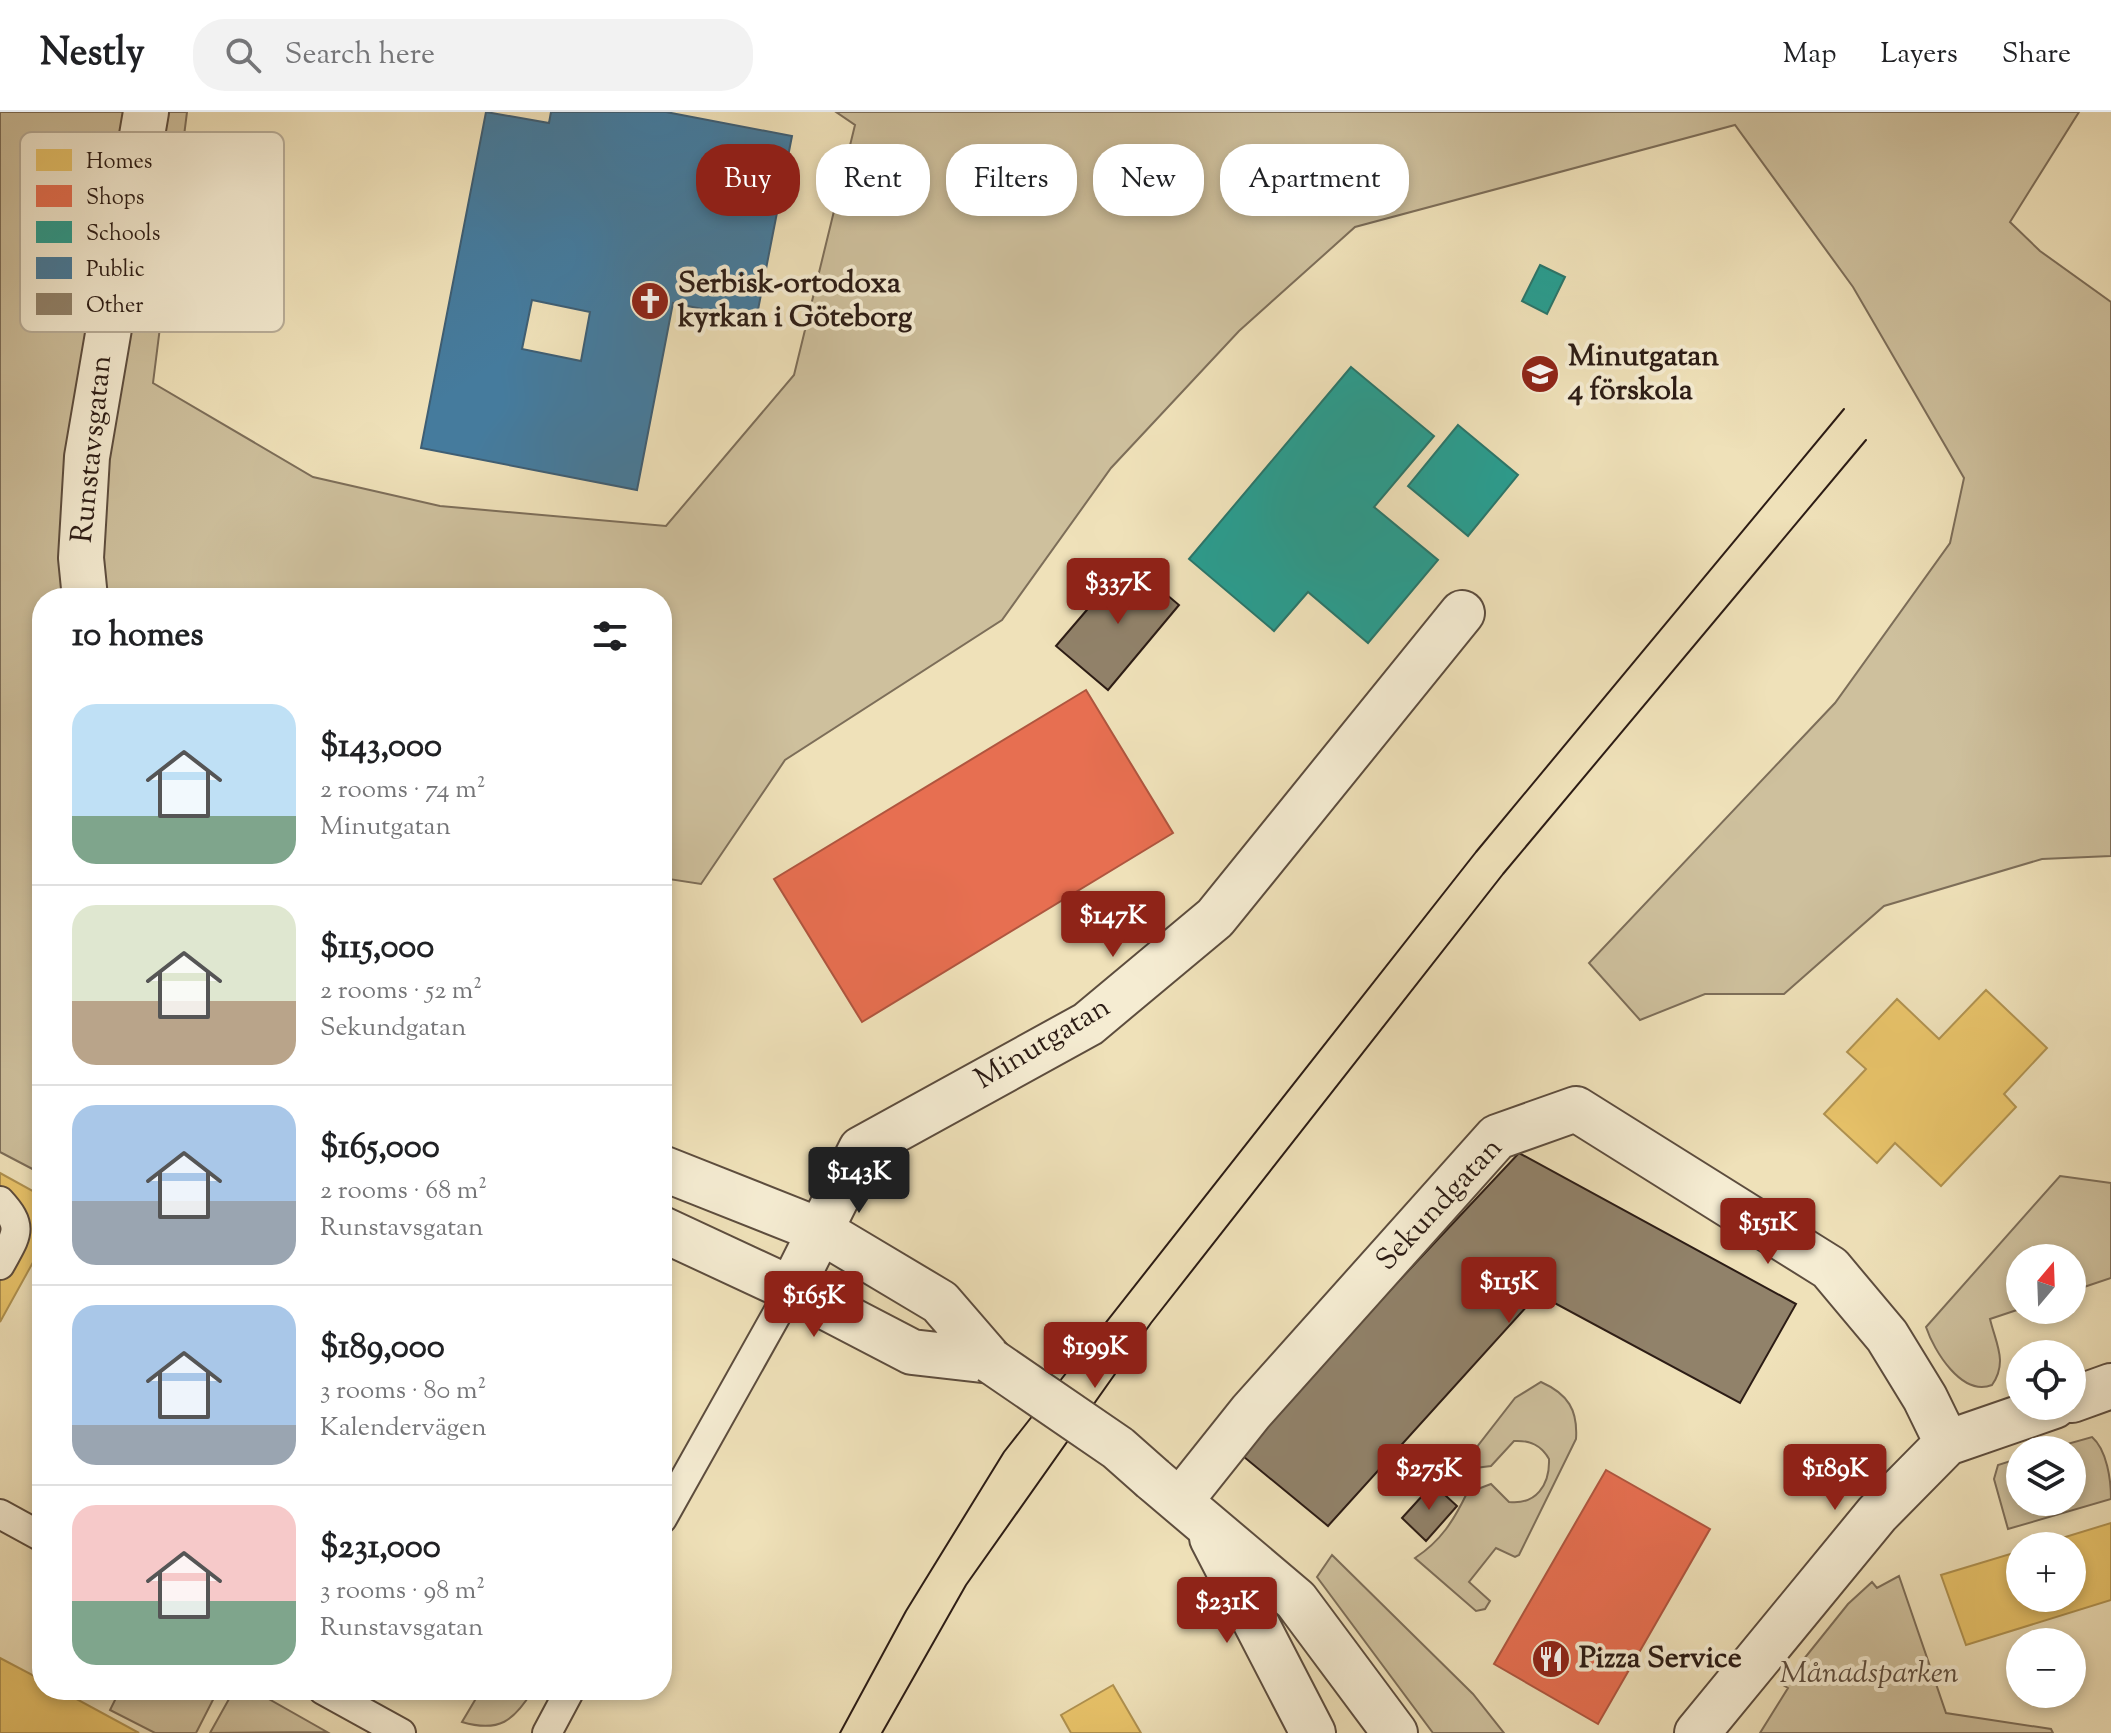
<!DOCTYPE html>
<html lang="en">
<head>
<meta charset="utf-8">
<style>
	:root { --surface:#fff; --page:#f2f2f2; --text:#202124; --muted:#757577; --line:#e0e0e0; --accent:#8f2418 }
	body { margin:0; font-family:"Sorts Mill Goudy",serif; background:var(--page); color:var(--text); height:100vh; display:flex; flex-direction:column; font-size:30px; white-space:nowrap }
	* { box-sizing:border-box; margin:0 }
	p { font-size:26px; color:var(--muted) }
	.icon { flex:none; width:44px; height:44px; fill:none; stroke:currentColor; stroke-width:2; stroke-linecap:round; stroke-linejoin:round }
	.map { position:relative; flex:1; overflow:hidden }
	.panel { position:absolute; left:32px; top:476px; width:640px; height:1112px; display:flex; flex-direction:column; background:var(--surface); border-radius:32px; box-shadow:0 4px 12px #0003 }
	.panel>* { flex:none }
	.guide { position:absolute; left:696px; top:32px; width:760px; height:72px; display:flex; gap:16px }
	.needle { width:52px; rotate:19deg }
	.tools { position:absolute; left:2006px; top:1132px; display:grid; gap:16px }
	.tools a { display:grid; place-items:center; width:80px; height:80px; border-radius:50%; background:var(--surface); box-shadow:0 4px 12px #0003; font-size:40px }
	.price { position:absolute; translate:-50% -68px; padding:0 18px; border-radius:8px; background:var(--accent); color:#fff; font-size:26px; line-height:52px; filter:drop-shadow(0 2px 4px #0008) }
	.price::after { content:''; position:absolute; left:50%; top:48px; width:24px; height:18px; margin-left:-12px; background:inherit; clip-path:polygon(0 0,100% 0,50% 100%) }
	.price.current { background:#222; color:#fff }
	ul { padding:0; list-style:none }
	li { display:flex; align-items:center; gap:24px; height:200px; padding:0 40px }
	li+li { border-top:2px solid var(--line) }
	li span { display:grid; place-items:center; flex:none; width:224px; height:160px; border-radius:24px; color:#555 }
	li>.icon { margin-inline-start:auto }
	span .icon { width:96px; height:96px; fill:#fffc; stroke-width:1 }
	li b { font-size:34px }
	h2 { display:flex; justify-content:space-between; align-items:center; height:96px; padding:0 40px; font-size:34px }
	.pill { padding:0 28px; border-radius:32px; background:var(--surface); box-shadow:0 4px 12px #0003; font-size:28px; line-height:72px }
	.pill.current { background:var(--accent); color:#fff }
	header { display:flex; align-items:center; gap:48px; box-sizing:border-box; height:112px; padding:0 40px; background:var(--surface); border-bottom:2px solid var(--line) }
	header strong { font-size:38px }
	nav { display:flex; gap:44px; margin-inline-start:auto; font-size:28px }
	.search { width:560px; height:72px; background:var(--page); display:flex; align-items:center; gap:20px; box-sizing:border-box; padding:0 28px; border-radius:32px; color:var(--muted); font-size:30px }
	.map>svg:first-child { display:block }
	.green { fill:#cec09d; stroke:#7d6e59; stroke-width:2 }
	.homes { fill:#e9c46a; stroke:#b09250; stroke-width:2 }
	.shops { fill:#e76f51; stroke:#af563f; stroke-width:2 }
	.schools { fill:#2a9d8f; stroke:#2b766a; stroke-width:2 }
	.public { fill:#457b9d; stroke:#3e5e74; stroke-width:2; fill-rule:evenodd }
	.building { fill:#91826a; stroke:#2c1c15; stroke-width:2 }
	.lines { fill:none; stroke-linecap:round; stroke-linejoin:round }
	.service-casing { stroke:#5d4d3e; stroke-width:32 }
	.minor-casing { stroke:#5d4d3e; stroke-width:48 }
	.tertiary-casing { stroke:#5d4d3e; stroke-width:48 }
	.service { stroke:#f5ecd2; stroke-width:28 }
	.minor { stroke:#f5ecd2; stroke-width:44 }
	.tertiary { stroke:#f5ecd2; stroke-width:44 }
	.tram { stroke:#2c1c15; stroke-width:2 }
	.tertiary-bridge-casing { stroke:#5d4d3e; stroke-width:48; stroke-linecap:butt }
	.tertiary-bridge { stroke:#f5ecd2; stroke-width:44 }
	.labels { text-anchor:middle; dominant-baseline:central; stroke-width:8; stroke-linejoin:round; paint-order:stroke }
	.poi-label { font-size:30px; font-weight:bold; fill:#2c1c15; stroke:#f5ecd2; text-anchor:start }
	.street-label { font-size:30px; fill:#2c1c15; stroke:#f5ecd2 }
	.park-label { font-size:30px; font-style:italic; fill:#5d4d3e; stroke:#f5ecd2 }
	.key { fill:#f5ecd2; stroke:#b9ae99; stroke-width:2 }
	.key-label { font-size:22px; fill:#2c1c15 }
</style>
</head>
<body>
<header>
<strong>Nestly</strong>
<div class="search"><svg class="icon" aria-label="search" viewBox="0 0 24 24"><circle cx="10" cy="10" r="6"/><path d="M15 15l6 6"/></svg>Search here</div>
<nav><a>Map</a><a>Layers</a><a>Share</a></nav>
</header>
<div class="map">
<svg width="2111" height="1621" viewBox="0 0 2111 1621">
	<rect width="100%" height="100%" fill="#efe1b9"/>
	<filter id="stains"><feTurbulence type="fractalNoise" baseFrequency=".0025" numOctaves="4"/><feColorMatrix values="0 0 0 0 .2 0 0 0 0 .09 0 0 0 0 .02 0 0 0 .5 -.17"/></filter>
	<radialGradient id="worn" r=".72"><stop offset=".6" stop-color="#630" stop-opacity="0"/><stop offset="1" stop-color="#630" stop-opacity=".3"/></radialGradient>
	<path class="green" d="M 0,0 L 187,0 L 153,271 L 313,365 L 440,394 L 666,414 L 794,263 L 855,13 L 836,0 L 2079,0 L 2010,110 L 2040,139 L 2111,190 L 2111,744 L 2042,747 L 1884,794 L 1784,882 L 1705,882 L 1640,908 L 1589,851 L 1835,591 L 1950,431 L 1964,366 L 1853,175 L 1735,13 L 1355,115 L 1239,219 L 1111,356 L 1002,508 L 785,648 L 701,772 L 662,766 L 662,486 L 42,486 L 42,1062 L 0,1040 Z
		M 2060,1064 L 2111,1071 L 2111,1166 L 2072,1179 L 2072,1146 L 2020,1146 L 2020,1197 L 1990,1207 C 1996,1232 2008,1250 1992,1273 C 1962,1285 1934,1239 1926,1215 Z
		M 1541,1270 C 1568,1282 1578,1298 1576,1327 L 1519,1443 L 1515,1445 L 1496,1436 L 1469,1470 L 1490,1489 L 1485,1497 L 1476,1499 L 1415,1446 C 1441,1429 1454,1408 1467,1381 L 1491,1372 L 1509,1390 C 1536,1393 1550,1373 1549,1347 C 1541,1333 1530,1328 1514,1329 L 1491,1354 L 1459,1358 L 1515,1286 Z
		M 2092,1325 C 2107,1338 2111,1368 2111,1387 L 2008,1417 L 1994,1367 L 1998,1353 L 2020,1346 L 2020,1390 L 2072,1390 L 2072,1338 L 2046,1338 Z
		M 1332,1443 L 1473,1582 L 1504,1621 L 1433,1621 L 1317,1465 Z
		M 1899,1464 L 1946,1601 L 2051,1617 L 2053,1621 L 1760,1621 L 1788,1576 L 1783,1573 L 1848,1492 L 1872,1470 L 1877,1476 Z
		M 120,1578 L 218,1578 L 196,1621 L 155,1621 L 110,1598 Z
		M 234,1578 L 253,1578 L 327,1620 L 210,1621 Z
		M 481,1578 L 533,1578 C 514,1609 499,1621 462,1610 Z"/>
	<path class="homes" d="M 1986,878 L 2047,936 L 2004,982 L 2016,995 L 1941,1074 L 1895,1031 L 1877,1051 L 1824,1002 L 1866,957 L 1847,940 L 1897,887 L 1939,927 Z
		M 0,1061 L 42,1084 L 42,1134 L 0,1210 Z
		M 2111,1411 L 2111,1488 L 1966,1533 L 1941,1463 L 2020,1439 L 2020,1486 L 2072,1486 L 2072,1434 L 2036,1434 Z
		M 0,1546 L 42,1568 L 42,1578 L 60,1578 L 139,1621 L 0,1621 Z
		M 1113,1573 L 1141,1621 L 1071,1621 L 1061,1603 Z"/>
	<path class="shops" d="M 1086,578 L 1173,721 L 862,910 L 774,767 Z
		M 1606,1358 L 1710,1417 L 1598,1612 L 1494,1552 Z"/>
	<path class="schools" d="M 1540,153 L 1565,165 L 1547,202 L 1522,189 Z
		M 1351,255 L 1434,324 L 1374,395 L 1438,448 L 1368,531 L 1308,480 L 1274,519 L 1189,447 Z
		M 1458,313 L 1518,363 L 1468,424 L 1408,374 Z"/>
	<path class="public" d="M 486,0 L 549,11 L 551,0 L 666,0 L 792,24 L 756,208 L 673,191 L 637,378 L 421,336 ZM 532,188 L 590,200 L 581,249 L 522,237 Z"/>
	<path class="building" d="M 1128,450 L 1179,493 L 1108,578 L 1056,534 Z
		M 1519,1041 L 1796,1192 L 1740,1291 L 1538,1182 L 1328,1414 L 1238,1340 Z
		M 1433,1372 L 1457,1394 L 1426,1429 L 1402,1406 Z"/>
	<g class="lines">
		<defs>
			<path id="service" d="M 0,1089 C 25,1116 16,1123 0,1153
				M 0,1402 L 42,1425
				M 662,1407 L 791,1177
				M 323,1578 L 401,1621
				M 547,1621 L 570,1578"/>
			<path id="minor" d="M 791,1177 L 861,1037 L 1088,912 L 1215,806 L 1462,501
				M 2072,1288 L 2111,1274
				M 1180,1389 L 1251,1300 L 1497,1025 L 1576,997 L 1830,1156 L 1887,1224 L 1925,1286 L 1947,1331
				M 1697,1621 L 1877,1402 L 1947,1331 L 2054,1294"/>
			<path id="tertiary" d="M 85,486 L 81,446 L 87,345 L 146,0
				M 662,1056 L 821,1119 L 940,1190 L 991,1249
				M 662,1117 L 791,1177 L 912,1240 L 991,1249
				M 1153,1367 L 1296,1488 L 1395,1621
				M 1212,1426 L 1313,1621"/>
		</defs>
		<use href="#service" class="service-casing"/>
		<use href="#minor" class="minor-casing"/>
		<use href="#tertiary" class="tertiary-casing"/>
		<use href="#service" class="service"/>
		<use href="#minor" class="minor"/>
		<use href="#tertiary" class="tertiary"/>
		<path class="tram" d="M 840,1621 L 906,1499 L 1004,1340 L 1476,740 L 1844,297
			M 882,1621 L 966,1473 L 1151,1211 L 1503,762 L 1866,328"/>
		<defs>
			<path id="tertiary-bridge" d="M 991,1249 L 1118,1336 L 1153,1367"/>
		</defs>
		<use href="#tertiary-bridge" class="tertiary-bridge-casing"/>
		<use href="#tertiary-bridge" class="tertiary-bridge"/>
	</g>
	<defs>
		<symbol id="church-disc" viewBox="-11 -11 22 22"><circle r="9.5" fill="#8f2418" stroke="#f5ecd2"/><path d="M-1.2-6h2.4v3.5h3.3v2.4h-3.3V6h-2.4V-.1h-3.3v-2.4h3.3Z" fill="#fff"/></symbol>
		<symbol id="school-disc" viewBox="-11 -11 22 22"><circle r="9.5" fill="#8f2418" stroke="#f5ecd2"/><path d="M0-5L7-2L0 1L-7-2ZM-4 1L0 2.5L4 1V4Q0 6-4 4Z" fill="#fff"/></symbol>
		<symbol id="restaurant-disc" viewBox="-11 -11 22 22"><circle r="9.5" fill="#8f2418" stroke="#f5ecd2"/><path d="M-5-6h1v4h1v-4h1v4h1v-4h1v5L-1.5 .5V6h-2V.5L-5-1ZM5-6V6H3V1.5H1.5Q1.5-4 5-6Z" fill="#fff"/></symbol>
	</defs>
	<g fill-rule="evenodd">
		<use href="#church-disc" x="628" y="167" width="44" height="44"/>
		<use href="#school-disc" x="1518" y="240" width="44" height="44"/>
		<use href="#restaurant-disc" x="1529" y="1525" width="44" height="44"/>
	</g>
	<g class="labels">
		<g class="poi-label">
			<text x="678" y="172">Serbisk-ortodoxa<tspan x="678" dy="34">kyrkan i Göteborg</tspan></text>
			<text x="1568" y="245">Minutgatan<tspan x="1568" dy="34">4 förskola</tspan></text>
			<text x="1579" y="1547">Pizza Service</text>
		</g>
		<g class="street-label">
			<text transform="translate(93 337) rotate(-84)">Runstavsgatan</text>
			<text transform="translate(1043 932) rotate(-31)">Minutgatan</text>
			<text transform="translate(1440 1093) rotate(-47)">Sekundgatan</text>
		</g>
		<g class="park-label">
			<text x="1869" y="1562">Månadsparken</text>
		</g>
	</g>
	<rect x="20" y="20" width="264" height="200" rx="12" class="key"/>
	<rect x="36" y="37" width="36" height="22" fill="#e9c46a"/>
	<rect x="36" y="73" width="36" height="22" fill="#e76f51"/>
	<rect x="36" y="109" width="36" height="22" fill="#2a9d8f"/>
	<rect x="36" y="145" width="36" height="22" fill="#457b9d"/>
	<rect x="36" y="181" width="36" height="22" fill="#91826a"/>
	<g class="key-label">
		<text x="86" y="56">Homes</text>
		<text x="86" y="92">Shops</text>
		<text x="86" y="128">Schools</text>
		<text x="86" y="164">Public</text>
		<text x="86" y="200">Other</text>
	</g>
	<rect width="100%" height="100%" filter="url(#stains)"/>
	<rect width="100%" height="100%" fill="url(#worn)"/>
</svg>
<div class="tools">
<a><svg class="needle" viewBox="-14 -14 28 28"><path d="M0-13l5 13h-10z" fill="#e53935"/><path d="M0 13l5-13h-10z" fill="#757577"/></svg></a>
<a><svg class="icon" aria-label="locate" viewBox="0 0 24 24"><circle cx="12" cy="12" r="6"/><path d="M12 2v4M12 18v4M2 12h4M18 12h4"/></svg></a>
<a><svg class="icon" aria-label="layers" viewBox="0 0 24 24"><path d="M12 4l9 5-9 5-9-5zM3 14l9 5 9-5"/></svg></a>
<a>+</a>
<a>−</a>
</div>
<b class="price" style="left:1118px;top:514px">$337K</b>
<b class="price" style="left:1113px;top:847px">$147K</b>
<b class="price current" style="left:859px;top:1103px">$143K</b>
<b class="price" style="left:1768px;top:1154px">$151K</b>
<b class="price" style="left:1509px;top:1213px">$115K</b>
<b class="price" style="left:814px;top:1227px">$165K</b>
<b class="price" style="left:1095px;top:1278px">$199K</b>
<b class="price" style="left:1429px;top:1400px">$275K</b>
<b class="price" style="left:1835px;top:1400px">$189K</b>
<b class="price" style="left:1227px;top:1533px">$231K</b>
<div class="guide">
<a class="pill current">Buy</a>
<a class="pill">Rent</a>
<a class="pill">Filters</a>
<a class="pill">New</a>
<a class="pill">Apartment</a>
</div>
<section class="panel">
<h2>10 homes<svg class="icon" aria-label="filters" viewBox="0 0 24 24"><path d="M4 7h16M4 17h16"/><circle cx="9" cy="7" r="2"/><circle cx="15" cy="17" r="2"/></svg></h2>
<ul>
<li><span style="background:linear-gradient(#bfe0f5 70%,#7fa58c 0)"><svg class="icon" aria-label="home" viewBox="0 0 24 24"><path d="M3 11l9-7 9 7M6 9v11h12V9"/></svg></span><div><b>$143,000</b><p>2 rooms · 74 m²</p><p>Minutgatan</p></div></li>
<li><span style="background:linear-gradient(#dfe7d0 60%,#b9a48a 0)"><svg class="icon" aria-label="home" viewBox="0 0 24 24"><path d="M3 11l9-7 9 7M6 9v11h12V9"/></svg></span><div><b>$115,000</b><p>2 rooms · 52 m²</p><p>Sekundgatan</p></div></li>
<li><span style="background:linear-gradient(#a9c7e8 60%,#9aa5b1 0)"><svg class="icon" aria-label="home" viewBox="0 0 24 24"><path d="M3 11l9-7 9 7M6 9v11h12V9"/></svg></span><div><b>$165,000</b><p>2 rooms · 68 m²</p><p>Runstavsgatan</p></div></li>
<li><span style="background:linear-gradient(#a9c7e8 75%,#9aa5b1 0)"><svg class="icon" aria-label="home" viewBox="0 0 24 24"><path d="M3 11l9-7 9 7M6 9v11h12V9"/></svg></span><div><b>$189,000</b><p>3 rooms · 80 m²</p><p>Kalendervägen</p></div></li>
<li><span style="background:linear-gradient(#f6c9c9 60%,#7fa58c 0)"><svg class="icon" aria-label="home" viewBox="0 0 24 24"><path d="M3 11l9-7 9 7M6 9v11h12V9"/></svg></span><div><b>$231,000</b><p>3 rooms · 98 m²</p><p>Runstavsgatan</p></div></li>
</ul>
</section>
</div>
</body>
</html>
